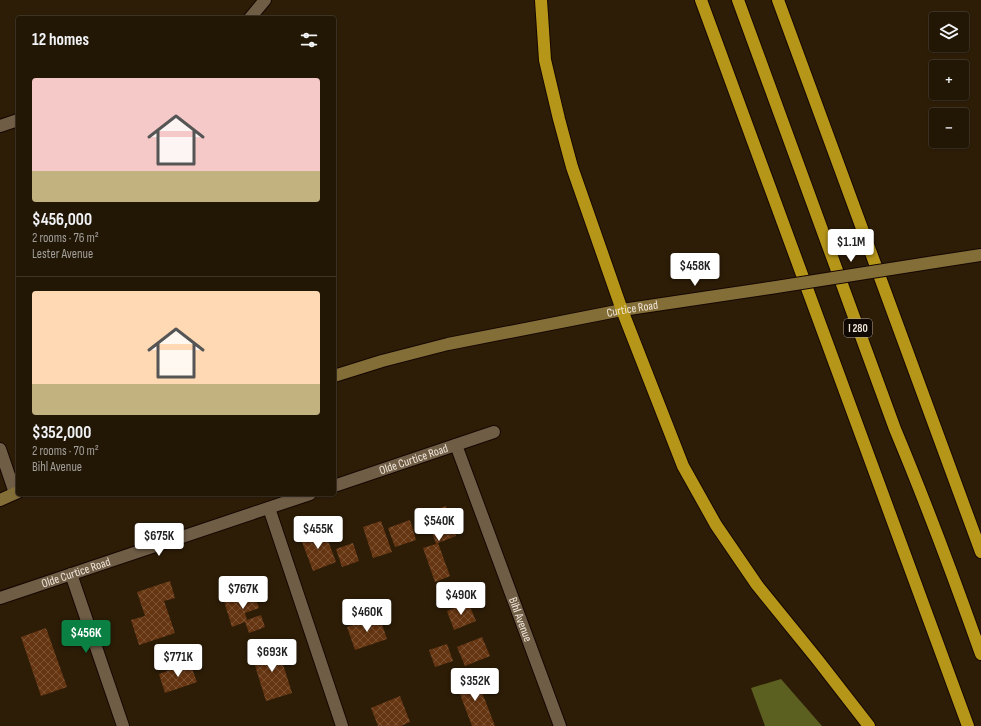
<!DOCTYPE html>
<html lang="en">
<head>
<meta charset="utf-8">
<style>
	:root { --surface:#221605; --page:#2e2313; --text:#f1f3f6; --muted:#a29f9a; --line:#3f3527; --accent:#0b8043 }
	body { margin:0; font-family:"Sofia Sans Condensed",sans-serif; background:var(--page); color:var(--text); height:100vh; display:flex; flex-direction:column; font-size:15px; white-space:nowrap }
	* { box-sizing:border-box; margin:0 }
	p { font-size:13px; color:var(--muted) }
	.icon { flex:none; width:22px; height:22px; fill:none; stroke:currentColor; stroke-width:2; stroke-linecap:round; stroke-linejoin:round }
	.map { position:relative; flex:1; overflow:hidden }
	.panel { position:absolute; left:16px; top:16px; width:320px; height:480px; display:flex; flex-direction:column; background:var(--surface); border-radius:4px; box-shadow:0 1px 3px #0004,0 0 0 1px var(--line) }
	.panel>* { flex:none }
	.buttons { position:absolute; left:929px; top:12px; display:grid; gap:8px }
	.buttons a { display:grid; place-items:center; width:40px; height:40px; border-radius:4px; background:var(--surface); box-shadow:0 1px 3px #0004,0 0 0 1px var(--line); font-size:20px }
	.price { position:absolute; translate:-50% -34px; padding:0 9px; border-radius:4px; background:#fff; color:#222; font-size:13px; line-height:26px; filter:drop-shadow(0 1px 2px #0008) }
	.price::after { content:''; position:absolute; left:50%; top:24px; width:12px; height:9px; margin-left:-6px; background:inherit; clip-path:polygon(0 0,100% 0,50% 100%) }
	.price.active { background:var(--accent); color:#fff }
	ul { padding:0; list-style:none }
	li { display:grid; align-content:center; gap:8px; height:212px; padding:0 16px }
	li+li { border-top:1px solid var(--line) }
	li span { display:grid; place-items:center; height:124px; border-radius:4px; color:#555 }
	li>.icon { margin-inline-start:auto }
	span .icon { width:72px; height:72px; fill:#fffc; stroke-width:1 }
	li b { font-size:17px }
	h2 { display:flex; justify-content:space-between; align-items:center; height:48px; padding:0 16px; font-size:17px }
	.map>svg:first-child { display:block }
	.water { fill:#5b5f20 }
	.building { fill:url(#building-cross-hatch) }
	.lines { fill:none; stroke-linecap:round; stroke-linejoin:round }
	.street-casing { stroke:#150700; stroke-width:14 }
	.secondary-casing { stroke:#150700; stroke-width:14 }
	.highway-casing { stroke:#150700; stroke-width:14 }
	.street { stroke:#6f5d46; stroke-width:12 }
	.secondary { stroke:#846e38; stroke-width:12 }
	.highway { stroke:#b69619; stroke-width:12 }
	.secondary-bridge-casing { stroke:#150700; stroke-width:14; stroke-linecap:butt }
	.secondary-bridge { stroke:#846e38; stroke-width:12 }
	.labels { text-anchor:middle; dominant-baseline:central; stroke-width:3; stroke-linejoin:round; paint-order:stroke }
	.shield { fill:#100903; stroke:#aea499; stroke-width:1 }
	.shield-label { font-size:11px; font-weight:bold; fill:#f1e6d9 }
	.street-label { font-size:12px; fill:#f1e6d9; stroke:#100903 }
</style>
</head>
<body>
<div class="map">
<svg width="981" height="726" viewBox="0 0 981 726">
	<defs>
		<pattern id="building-cross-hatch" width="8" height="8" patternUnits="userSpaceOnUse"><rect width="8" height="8" fill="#663511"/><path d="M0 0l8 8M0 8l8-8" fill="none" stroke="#7c5233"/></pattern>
	</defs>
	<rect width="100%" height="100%" fill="#2d1d07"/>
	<path class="water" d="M 781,679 L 822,726 L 765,726 L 751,688 Z"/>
	<path class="building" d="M 446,506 L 456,536 L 438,543 L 450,576 L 435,582 L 423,548 L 436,544 L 425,513 Z
		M 410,520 L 416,540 L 395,547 L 388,528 Z
		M 381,521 L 392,552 L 373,558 L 363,527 Z
		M 324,530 L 336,562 L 313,571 L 301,539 Z
		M 353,543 L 359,561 L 342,567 L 336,549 Z
		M 170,581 L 175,598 L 164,601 L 175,633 L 139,645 L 131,620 L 145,616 L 137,592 Z
		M 252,588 L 259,608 L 245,613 L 247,620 L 261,615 L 265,627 L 249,633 L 245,622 L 232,627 L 223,598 Z
		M 468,602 L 476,621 L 454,630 L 447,611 Z
		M 379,616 L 387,639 L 355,650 L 347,627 Z
		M 46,628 L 67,687 L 41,696 L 21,637 Z
		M 482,637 L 490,656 L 465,666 L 457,647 Z
		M 447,644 L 453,661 L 435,667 L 429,650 Z
		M 277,645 L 292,693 L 266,701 L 251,653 Z
		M 190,663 L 197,682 L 165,693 L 159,674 Z
		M 475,674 L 495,726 L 472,726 L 455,681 Z
		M 400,696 L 410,722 L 401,726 L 378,726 L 371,708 Z"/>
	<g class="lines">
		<defs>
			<g id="street">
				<path d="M 250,18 L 265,0"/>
				<path d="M 0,126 L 18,120"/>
				<path id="s1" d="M 456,445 L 560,726"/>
				<path d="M 0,449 L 15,493"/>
				<path id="s2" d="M 334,486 L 494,432"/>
				<path d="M 269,508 L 342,726"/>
				<path d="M 71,574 L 123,726"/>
				<path id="s3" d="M 0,598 L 310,494"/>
			</g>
			<g id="secondary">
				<path d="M 935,262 L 981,255"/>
				<path id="s4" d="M 334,376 L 382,361 L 448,344 L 622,310 L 770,288"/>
				<path d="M 0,500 L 18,492"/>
			</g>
			<path id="highway" d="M 541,0 L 545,60 L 559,119 L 572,167 L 622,310 L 683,466 L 716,525 L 757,585 L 817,659 L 869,726
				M 701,0 L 968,726
				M 738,0 L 895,429 C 926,503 954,578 981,654
				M 778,0 L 981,552"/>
		</defs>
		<use href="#street" class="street-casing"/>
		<use href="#secondary" class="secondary-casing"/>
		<use href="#highway" class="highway-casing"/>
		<use href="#street" class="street"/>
		<use href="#secondary" class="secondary"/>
		<use href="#highway" class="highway"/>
		<defs>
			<path id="secondary-bridge" d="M 770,288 L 935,262"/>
		</defs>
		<use href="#secondary-bridge" class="secondary-bridge-casing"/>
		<use href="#secondary-bridge" class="secondary-bridge"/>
	</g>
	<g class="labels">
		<rect class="shield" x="844" y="319" width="28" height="18" rx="3"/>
		<g class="shield-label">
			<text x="858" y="328">I 280</text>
		</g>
		<g class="street-label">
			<text stroke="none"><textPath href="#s4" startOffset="306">Curtice Road</textPath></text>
			<text stroke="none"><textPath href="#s2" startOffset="84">Olde Curtice Road</textPath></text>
			<text stroke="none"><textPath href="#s3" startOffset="80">Olde Curtice Road</textPath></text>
			<text stroke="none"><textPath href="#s1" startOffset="186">Bihl Avenue</textPath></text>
		</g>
	</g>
</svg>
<div class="buttons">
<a><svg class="icon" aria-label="layers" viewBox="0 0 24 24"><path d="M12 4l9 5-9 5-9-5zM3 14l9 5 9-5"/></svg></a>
<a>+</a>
<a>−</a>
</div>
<b class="price" style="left:851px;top:263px">$1.1M</b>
<b class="price" style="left:695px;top:287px">$458K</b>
<b class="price" style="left:439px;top:542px">$540K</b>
<b class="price" style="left:318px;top:550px">$455K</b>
<b class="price" style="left:159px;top:557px">$675K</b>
<b class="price" style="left:243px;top:610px">$767K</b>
<b class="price" style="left:461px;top:616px">$490K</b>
<b class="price" style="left:367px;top:633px">$460K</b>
<b class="price active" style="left:86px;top:654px">$456K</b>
<b class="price" style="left:272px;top:673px">$693K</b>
<b class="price" style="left:178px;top:678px">$771K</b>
<b class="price" style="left:475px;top:702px">$352K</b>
<section class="panel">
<h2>12 homes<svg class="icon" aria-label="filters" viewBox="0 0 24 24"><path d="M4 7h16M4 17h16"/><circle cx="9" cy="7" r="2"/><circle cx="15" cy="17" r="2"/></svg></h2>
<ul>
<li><span style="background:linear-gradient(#f6c9c9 75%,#c2b280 0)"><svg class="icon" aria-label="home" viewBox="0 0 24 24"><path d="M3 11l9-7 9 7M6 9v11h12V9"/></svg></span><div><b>$456,000</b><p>2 rooms · 76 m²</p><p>Lester Avenue</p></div></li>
<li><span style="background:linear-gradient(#ffd9b3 75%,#c2b280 0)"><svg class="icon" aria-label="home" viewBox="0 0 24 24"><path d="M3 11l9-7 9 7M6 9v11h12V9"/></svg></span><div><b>$352,000</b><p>2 rooms · 70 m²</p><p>Bihl Avenue</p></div></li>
</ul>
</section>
</div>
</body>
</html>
